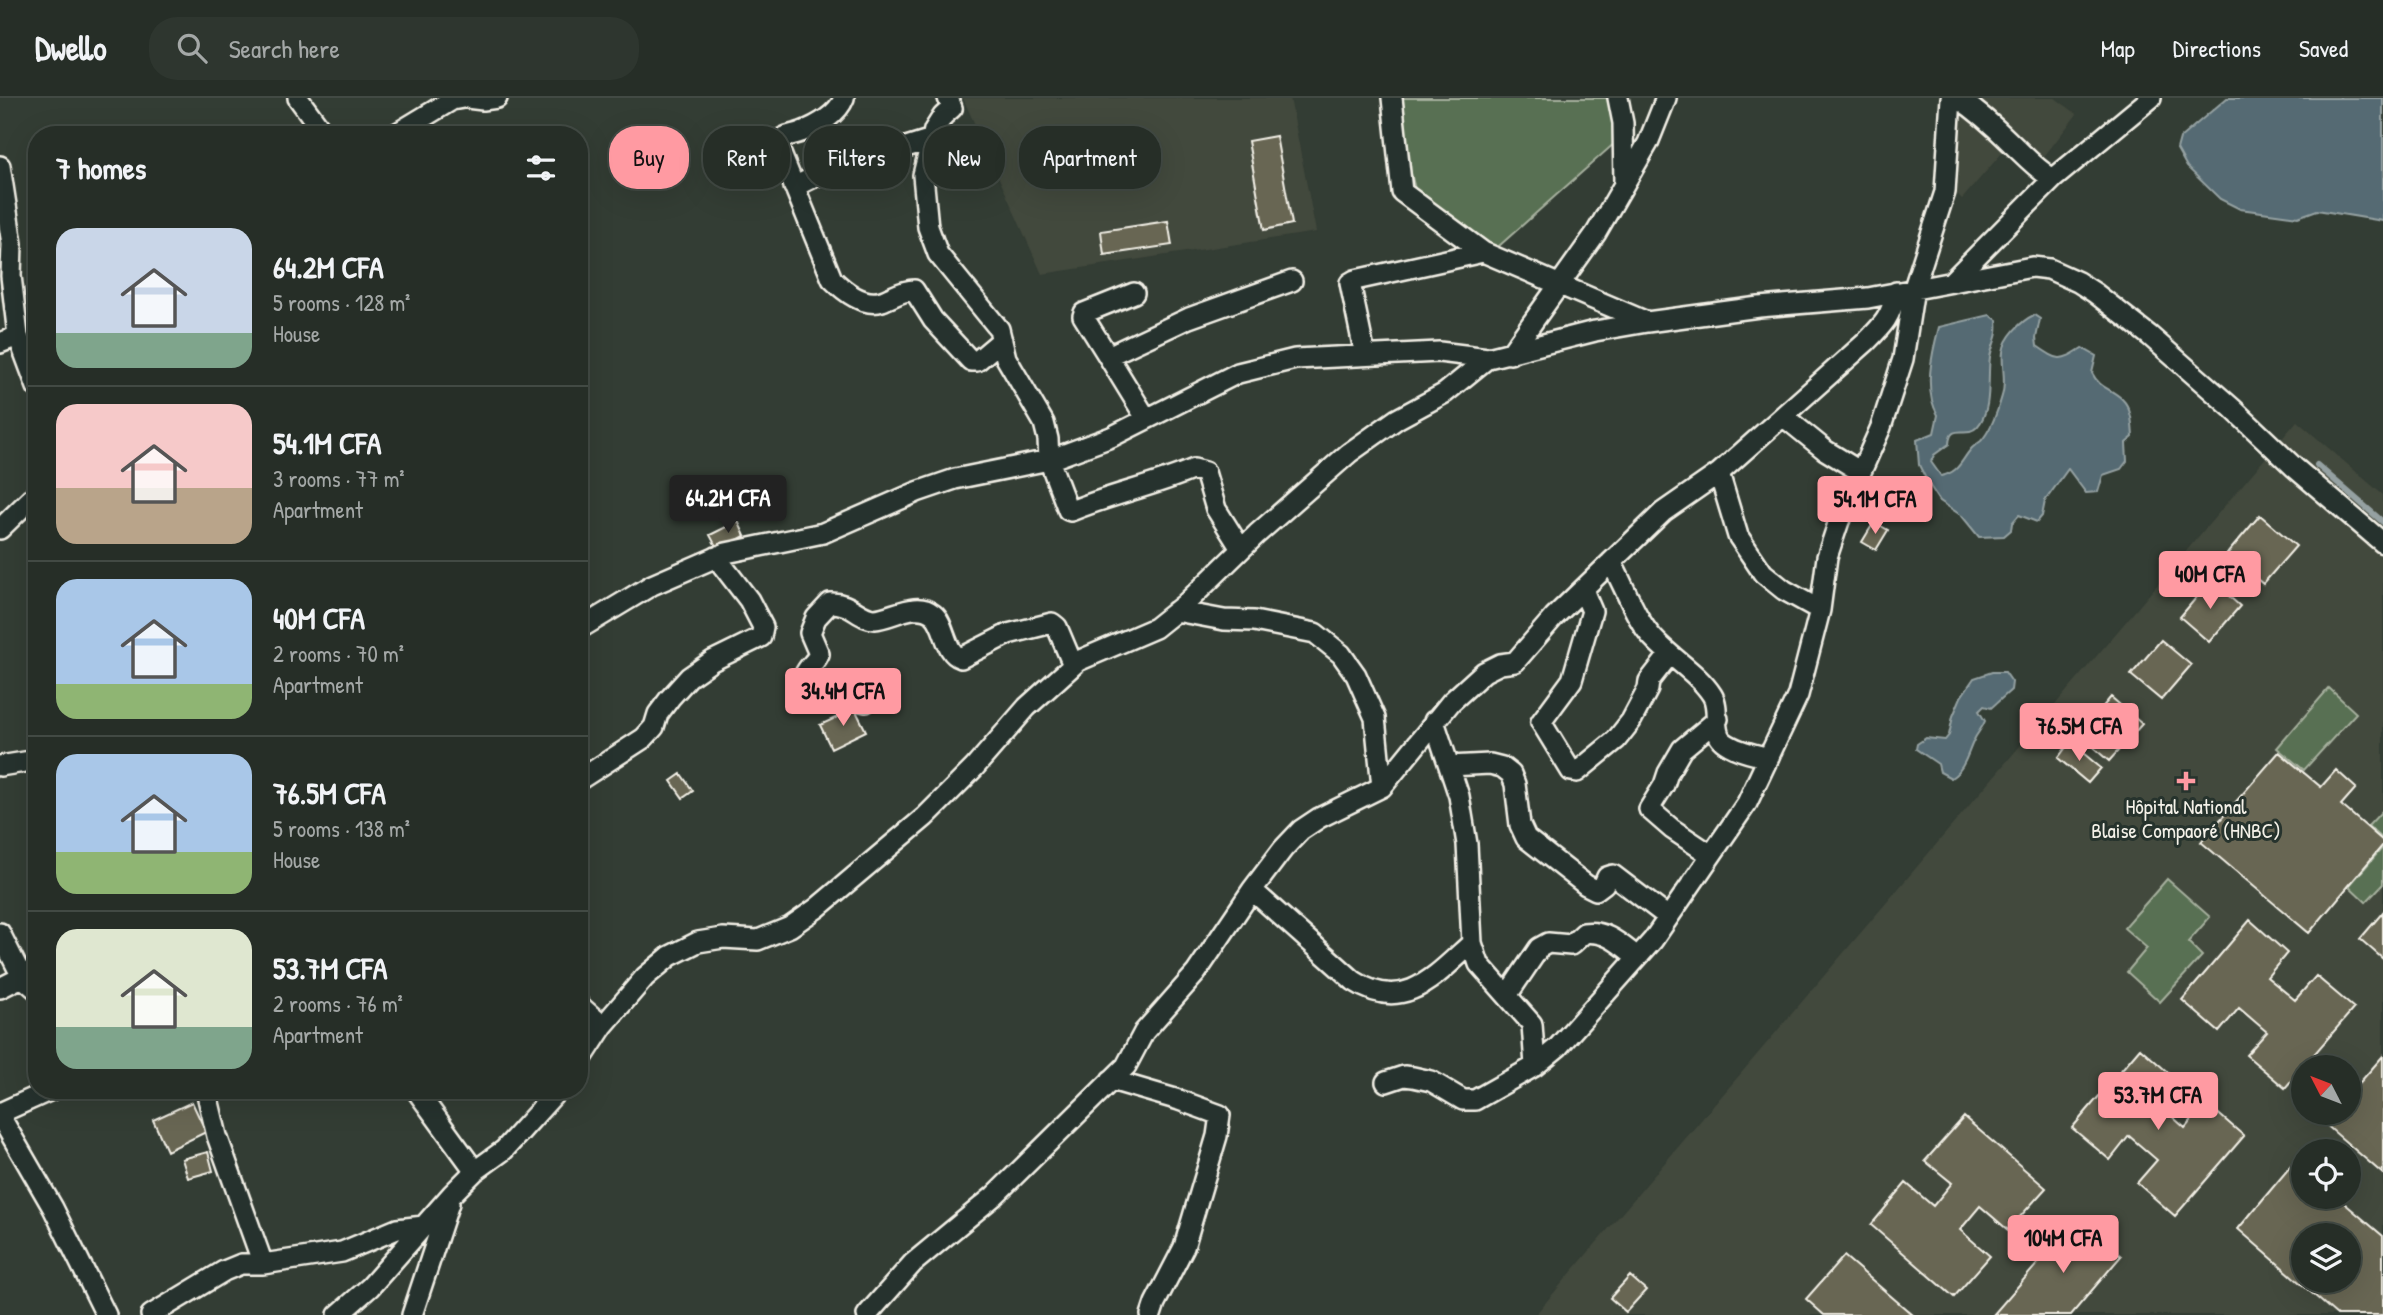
<!DOCTYPE html>
<html lang="en">
<head>
<meta charset="utf-8">
<style>
	:root { --surface:#262e27; --page:#2e362f; --text:#f1f3f6; --muted:#a4a8a7; --line:#424a44; --accent:#ff9aa2 }
	body { margin:0; font-family:"Patrick Hand",sans-serif; background:var(--page); color:var(--text); height:100vh; display:flex; flex-direction:column; font-size:26px; white-space:nowrap }
	* { box-sizing:border-box; margin:0 }
	p { font-size:23px; color:var(--muted) }
	.icon { flex:none; width:38px; height:38px; fill:none; stroke:currentColor; stroke-width:2; stroke-linecap:round; stroke-linejoin:round }
	.map { position:relative; flex:1; overflow:hidden }
	.sheet { position:absolute; left:28px; top:28px; width:560px; height:973px; display:flex; flex-direction:column; background:var(--surface); border-radius:28px; box-shadow:0 7px 28px #0002,0 0 0 2px var(--line) }
	.sheet>* { flex:none }
	.hud { position:absolute; left:609px; top:28px; width:665px; height:63px; display:flex; gap:14px }
	.needle { width:46px; rotate:312deg }
	.controls { position:absolute; left:2291px; top:957px; display:grid; gap:14px }
	.controls a { display:grid; place-items:center; width:70px; height:70px; border-radius:50%; background:var(--surface); box-shadow:0 7px 28px #0002,0 0 0 2px var(--line); font-size:35px }
	.price { position:absolute; translate:-50% -60px; padding:0 16px; border-radius:7px; background:var(--accent); color:#111; font-size:23px; line-height:46px; filter:drop-shadow(0 2px 4px #0008) }
	.price::after { content:''; position:absolute; left:50%; top:42px; width:21px; height:16px; margin-left:-10px; background:inherit; clip-path:polygon(0 0,100% 0,50% 100%) }
	.price.selected { background:#222; color:#fff }
	ul { padding:0; list-style:none }
	li { display:flex; align-items:center; gap:21px; height:175px; padding:0 28px }
	li+li { border-top:2px solid var(--line) }
	li span { display:grid; place-items:center; flex:none; width:196px; height:140px; border-radius:21px; color:#555 }
	li>.icon { margin-inline-start:auto }
	span .icon { width:84px; height:84px; fill:#fffc; stroke-width:1 }
	li b { font-size:30px }
	h2 { display:flex; justify-content:space-between; align-items:center; height:84px; padding:0 28px; font-size:30px }
	.tag { padding:0 24px; border-radius:28px; background:var(--surface); box-shadow:0 7px 28px #0002,0 0 0 2px var(--line); font-size:24px; line-height:63px }
	.tag.selected { background:var(--accent); color:#111 }
	header { display:flex; align-items:center; gap:42px; box-sizing:border-box; height:98px; padding:0 35px; background:var(--surface); border-bottom:2px solid var(--line) }
	header strong { font-size:33px }
	nav { display:flex; gap:38px; margin-inline-start:auto; font-size:24px }
	.search { width:490px; height:63px; background:var(--page); display:flex; align-items:center; gap:18px; box-sizing:border-box; padding:0 24px; border-radius:28px; color:var(--muted); font-size:26px }
	.map>svg:first-child { display:block }
	.built { fill:#43493d; fill-rule:evenodd }
	.green { fill:#596f53; stroke:#a6b09e; stroke-width:2 }
	.water { fill:#556b73; stroke:#95a1a2; stroke-width:2 }
	.lines { fill:none; stroke-linecap:round; stroke-linejoin:round }
	.stream { stroke:#95a1a2; stroke-width:6 }
	.building { fill:#686652; stroke:#f4f1e8; stroke-width:2; fill-rule:evenodd }
	.street-casing { stroke:#f4f1e8; stroke-width:24 }
	.street { stroke:#26332d; stroke-width:19 }
	.poi-dot { fill:#ff9aa2; stroke:#26332d; stroke-width:2.5 }
	.labels { text-anchor:middle; dominant-baseline:central; stroke-width:6; stroke-linejoin:round; paint-order:stroke }
	.poi-label { font-size:21px; fill:#f4f1e8; stroke:#26332d }
</style>
</head>
<body>
<header>
<strong>Dwello</strong>
<div class="search"><svg class="icon" aria-label="search" viewBox="0 0 24 24"><circle cx="10" cy="10" r="6"/><path d="M15 15l6 6"/></svg>Search here</div>
<nav><a>Map</a><a>Directions</a><a>Saved</a></nav>
</header>
<div class="map">
<svg width="2383" height="1217" viewBox="0 0 2383 1217">
	<rect width="100%" height="100%" fill="#333d34"/>
	<filter id="ink" filterUnits="userSpaceOnUse"><feTurbulence type="fractalNoise" baseFrequency=".0143" numOctaves="2"/><feDisplacementMap in="SourceGraphic" scale="14" xChannelSelector="R" yChannelSelector="G"/><feConvolveMatrix kernelMatrix="1 2 1 2 8 2 1 2 1" color-interpolation-filters="sRGB"/></filter>
	<g filter="url(#ink)">
		<path class="built" d="M 963,0 L 1290,0 L 1316,134 L 1042,176 Z
			M 1951,0 L 2055,0 L 2077,16 L 2035,70 L 2008,48 L 1962,101 L 1946,84 Z
			M 2297,323 L 2383,397 L 2383,1217 L 1535,1217 ZM 2303,970 L 2348,970 L 2348,1015 L 2303,1015 ZM 2303,1054 L 2348,1054 L 2348,1099 L 2303,1099 ZM 2303,1138 L 2348,1138 L 2348,1183 L 2303,1183 Z"/>
		<path class="green" d="M 1392,0 L 1608,0 L 1616,44 L 1490,156 L 1421,115 Z
			M 2329,590 L 2356,615 L 2304,672 L 2277,650 Z
			M 2383,712 L 2383,741 L 2368,728 Z
			M 2383,749 L 2383,786 L 2366,804 L 2349,788 Z
			M 2167,781 L 2210,819 L 2188,844 L 2202,858 L 2160,904 L 2127,874 L 2147,850 L 2124,830 Z"/>
		<path class="water" d="M 2227,0 L 2383,0 L 2383,123 L 2317,112 L 2298,119 L 2240,111 L 2220,101 L 2187,69 L 2177,51 L 2180,40 Z
			M 1990,217 L 1997,222 C 1999,239 1993,244 1990,259 C 1987,279 1993,312 1977,329 C 1967,340 1950,324 1949,346 L 1934,357 L 1931,364 L 1941,378 C 1960,374 1961,362 1972,350 C 1975,347 1978,345 1981,343 C 1991,332 1998,312 2002,298 C 2007,282 2001,269 2003,254 C 2005,239 2021,223 2034,217 L 2040,221 L 2036,240 L 2037,248 C 2059,263 2060,264 2082,250 L 2096,258 L 2092,275 C 2100,291 2111,290 2122,301 C 2132,311 2132,325 2133,339 L 2126,345 L 2127,363 L 2121,371 L 2103,377 L 2098,394 L 2086,395 L 2068,371 L 2045,403 L 2042,418 L 2037,424 L 2019,417 L 2012,425 L 2011,432 L 2004,438 L 1979,439 L 1962,418 L 1940,403 L 1928,385 L 1919,367 L 1917,342 L 1934,335 L 1938,317 C 1923,293 1932,255 1939,229 Z
			M 1992,574 L 2005,574 L 2012,584 L 2011,592 L 1991,610 L 1984,608 L 1979,613 L 1985,623 C 1982,631 1977,635 1974,642 C 1967,656 1965,671 1951,680 L 1940,674 L 1938,666 L 1916,651 L 1917,646 L 1926,640 L 1945,642 L 1949,637 L 1953,618 L 1961,599 L 1974,580 Z"/>
		<g class="lines">
			<path class="stream" d="M 2317,367 L 2383,424"/>
		</g>
		<path class="building" d="M 1276,38 L 1292,126 L 1264,132 L 1248,43 Z
			M 1168,123 L 1172,147 L 1104,157 L 1101,133 Z
			M 2260,417 L 2296,448 L 2263,486 L 2227,456 Z
			M 738,423 L 745,438 L 718,452 L 710,437 Z
			M 1874,424 L 1888,432 L 1876,452 L 1862,444 Z
			M 2211,482 L 2240,508 L 2209,544 L 2180,519 Z
			M 2161,542 L 2191,567 L 2161,602 L 2131,577 Z
			M 2111,599 L 2142,626 L 2109,663 L 2079,637 Z
			M 855,611 L 866,633 L 831,650 L 820,627 Z
			M 2070,644 L 2101,670 L 2088,685 L 2058,660 Z
			M 2279,654 L 2321,689 L 2336,672 L 2356,690 L 2341,707 L 2383,743 L 2383,747 L 2309,835 L 2201,744 Z
			M 681,676 L 693,693 L 683,700 L 671,683 Z
			M 2383,814 L 2383,861 L 2360,841 Z
			M 2250,822 L 2287,855 L 2267,879 L 2295,902 L 2316,878 L 2354,910 L 2285,990 L 2246,957 L 2267,934 L 2239,910 L 2219,934 L 2182,902 Z
			M 2140,950 L 2178,983 L 2158,1006 L 2185,1030 L 2206,1005 L 2244,1038 L 2175,1118 L 2137,1085 L 2157,1062 L 2129,1038 L 2110,1062 L 2072,1030 Z
			M 2383,958 L 2383,1076 L 2325,1026 L 2334,1015 L 2348,1015 L 2348,998 Z
			M 192,1004 L 206,1034 L 167,1053 L 153,1022 Z
			M 1964,1019 L 2046,1090 L 2008,1132 L 1980,1108 L 1960,1132 L 1990,1158 L 1954,1199 L 1871,1127 L 1906,1085 L 1933,1108 L 1952,1085 L 1925,1063 Z
			M 208,1054 L 213,1073 L 188,1080 L 182,1061 Z
			M 2295,1063 L 2303,1070 L 2303,1099 L 2337,1099 L 2383,1138 L 2383,1217 L 2337,1217 L 2238,1131 ZM 2303,1138 L 2348,1138 L 2348,1183 L 2303,1183 Z
			M 2077,1120 L 2121,1158 L 2071,1217 L 1993,1217 Z
			M 1844,1158 L 1913,1217 L 1824,1217 L 1806,1201 Z
			M 1630,1178 L 1646,1192 L 1626,1214 L 1610,1200 Z"/>
		<g class="lines">
			<defs>
				<path id="street" d="M 298,0 L 325,37
					M 467,0 L 483,2 L 497,0
					M 844,0 C 838,16 818,28 801,34 C 791,38 784,36 777,46 L 832,181 C 844,193 864,209 882,203 C 893,199 903,192 914,192 L 933,222 L 971,263 L 977,263 L 1002,242
					M 948,0 L 952,10 L 943,18 L 934,32 L 923,77 L 928,129 L 938,156 L 999,231 L 1006,260 L 1044,325 L 1048,341 L 1049,362 L 1068,412 L 1071,413 C 1112,396 1154,388 1194,371 L 1205,374 L 1216,411 L 1241,451
					M 1392,0 L 1402,94 L 1483,154 L 1647,224
					M 1618,0 L 1623,25 L 1624,85
					M 1958,0 C 1977,13 1994,28 2010,44 C 2025,58 2035,70 2053,81
					M 394,37 L 452,2 L 463,0
					M 0,68 L 12,146 L 11,178 L 18,238 L 37,289
					M 794,89 L 822,75 L 932,41
					M 1953,182 L 2053,81 L 2151,0
					M 0,245 L 18,238
					M 1510,256 L 1596,135 L 1648,45 L 1666,0
					M 1365,257 L 1350,185 L 1355,182 L 1483,154
					M 1108,258 L 1083,218 L 1084,215 L 1134,195
					M 1783,318 L 1825,352 L 1861,374
					M 1146,320 L 1108,258 L 1189,220 L 1292,183
					M 1719,375 L 1738,438 L 1763,475 L 1784,492 L 1820,512
					M 0,431 L 37,395
					M 1611,464 C 1624,487 1636,522 1653,540 C 1671,560 1698,575 1712,597 C 1721,611 1711,633 1723,643 C 1735,653 1754,656 1769,660
					M 1583,492 L 1592,513 L 1572,582 L 1541,624 L 1571,673 L 1577,674 L 1616,642 L 1631,623 L 1648,591 L 1649,583 L 1670,556
					M 1176,513 L 1224,522 L 1254,523 L 1315,535 L 1341,556 L 1356,577 L 1375,620 L 1382,689
					M 579,531 L 652,487 L 726,455 L 823,435 L 917,394 L 955,381 L 1049,362 L 1111,339 L 1238,275 L 1295,261 L 1439,254 L 1488,260
					M 866,604 L 838,598 L 825,603 C 817,597 800,588 805,576 C 808,568 816,564 819,556 L 810,535 L 816,520 L 830,505 C 851,504 859,521 875,521 C 892,520 916,502 933,516 C 946,526 944,555 961,560 L 1008,536 L 1052,525 L 1057,529 L 1073,567
					M 1434,623 L 1459,698 L 1467,746 L 1472,845 L 1479,866 L 1532,926 L 1535,968
					M 0,668 L 37,662
					M 1449,668 L 1490,666 L 1502,669 L 1511,676 L 1515,686 L 1520,727 L 1526,740 L 1586,787 L 1596,792 L 1604,786 L 1607,779 L 1613,777 L 1668,819
					M 579,682 L 644,640 L 654,629 L 658,616 L 670,600 L 689,579 L 712,563 L 761,539 L 763,529 L 749,502 L 716,459
					M 1711,757 L 1672,731 L 1649,711 L 1664,687 L 1668,675 L 1682,651 L 1718,621
					M 1252,792 L 1354,883 C 1404,916 1435,878 1472,845
					M 0,835 L 22,879 L 0,890
					M 37,869 L 22,879 L 37,892
					M 1508,896 L 1539,850 L 1548,845 L 1571,847 L 1584,835 C 1606,832 1620,846 1637,859
					M 579,907 L 603,928
					M 579,965 L 603,928 L 645,879 L 670,858 L 698,844 L 723,840 L 758,842 L 790,829 L 817,810 L 925,719 L 974,670 L 1027,609 L 1078,563 L 1155,530 L 1185,506 L 1257,436 L 1349,355 L 1397,321 L 1445,295 L 1488,260 L 1595,233 L 1647,224 L 1759,209 L 1868,200 L 2032,169 L 2049,171 L 2078,184 L 2095,195 L 2150,238 L 2232,310 L 2294,369 L 2383,445
					M 1111,982 L 1179,1002 L 1220,1017 L 1217,1038 L 1184,1149 L 1155,1205 L 1151,1217
					M 1386,984 L 1404,978 L 1413,979 L 1431,983 L 1463,1002 L 1475,1002 L 1535,968 L 1558,949 L 1653,842 L 1747,705 L 1798,597 L 1820,512 L 1827,459 L 1839,423 L 1881,329 L 1903,261 L 1914,190 L 1945,94 L 1951,0
					M 206,992 L 217,1038 L 263,1166
					M 416,992 L 475,1073
					M 0,1015 L 51,992
					M 0,1018 L 53,1110 L 106,1217
					M 151,1217 L 224,1173 L 241,1166 L 263,1166 L 342,1154 L 397,1131 L 424,1128
					M 338,1217 L 370,1189 L 452,1096 L 475,1073 L 504,1052 L 558,992
					M 412,1217 L 449,1105
					M 867,1217 L 913,1165 L 994,1098 L 1126,968 L 1144,934 L 1196,875 L 1252,792 L 1283,751 L 1301,732 L 1319,720 L 1382,689 L 1451,604 L 1484,574 L 1500,566 L 1515,564 L 1554,519 L 1663,414 L 1719,375 L 1866,244 C 1884,226 1891,219 1896,194"/>
			</defs>
			<use href="#street" class="street-casing"/>
			<use href="#street" class="street"/>
		</g>
	</g>
	<path class="poi-dot" d="M2182.5 672.5h7v7h7v7h-7v7h-7v-7h-7v-7h7z"/>
	<g class="labels">
		<g class="poi-label">
			<text x="2186" y="708">Hôpital National<tspan x="2186" dy="24">Blaise Compaoré (HNBC)</tspan></text>
		</g>
	</g>
</svg>
<div class="controls">
<a><svg class="needle" viewBox="-14 -14 28 28"><path d="M0-13l5 13h-10z" fill="#e53935"/><path d="M0 13l5-13h-10z" fill="#a4a8a7"/></svg></a>
<a><svg class="icon" aria-label="locate" viewBox="0 0 24 24"><circle cx="12" cy="12" r="6"/><path d="M12 2v4M12 18v4M2 12h4M18 12h4"/></svg></a>
<a><svg class="icon" aria-label="layers" viewBox="0 0 24 24"><path d="M12 4l9 5-9 5-9-5zM3 14l9 5 9-5"/></svg></a>
</div>
<b class="price selected" style="left:728px;top:437px">64.2M CFA</b>
<b class="price" style="left:1875px;top:438px">54.1M CFA</b>
<b class="price" style="left:2210px;top:513px">40M CFA</b>
<b class="price" style="left:843px;top:630px">34.4M CFA</b>
<b class="price" style="left:2079px;top:665px">76.5M CFA</b>
<b class="price" style="left:2158px;top:1034px">53.7M CFA</b>
<b class="price" style="left:2063px;top:1177px">104M CFA</b>
<div class="hud">
<a class="tag selected">Buy</a>
<a class="tag">Rent</a>
<a class="tag">Filters</a>
<a class="tag">New</a>
<a class="tag">Apartment</a>
</div>
<section class="sheet">
<h2>7 homes<svg class="icon" aria-label="filters" viewBox="0 0 24 24"><path d="M4 7h16M4 17h16"/><circle cx="9" cy="7" r="2"/><circle cx="15" cy="17" r="2"/></svg></h2>
<ul>
<li><span style="background:linear-gradient(#c9d6e8 75%,#7fa58c 0)"><svg class="icon" aria-label="home" viewBox="0 0 24 24"><path d="M3 11l9-7 9 7M6 9v11h12V9"/></svg></span><div><b>64.2M CFA</b><p>5 rooms · 128 m²</p><p>House</p></div></li>
<li><span style="background:linear-gradient(#f6c9c9 60%,#b9a48a 0)"><svg class="icon" aria-label="home" viewBox="0 0 24 24"><path d="M3 11l9-7 9 7M6 9v11h12V9"/></svg></span><div><b>54.1M CFA</b><p>3 rooms · 77 m²</p><p>Apartment</p></div></li>
<li><span style="background:linear-gradient(#a9c7e8 75%,#8fb573 0)"><svg class="icon" aria-label="home" viewBox="0 0 24 24"><path d="M3 11l9-7 9 7M6 9v11h12V9"/></svg></span><div><b>40M CFA</b><p>2 rooms · 70 m²</p><p>Apartment</p></div></li>
<li><span style="background:linear-gradient(#a9c7e8 70%,#8fb573 0)"><svg class="icon" aria-label="home" viewBox="0 0 24 24"><path d="M3 11l9-7 9 7M6 9v11h12V9"/></svg></span><div><b>76.5M CFA</b><p>5 rooms · 138 m²</p><p>House</p></div></li>
<li><span style="background:linear-gradient(#dfe7d0 70%,#7fa58c 0)"><svg class="icon" aria-label="home" viewBox="0 0 24 24"><path d="M3 11l9-7 9 7M6 9v11h12V9"/></svg></span><div><b>53.7M CFA</b><p>2 rooms · 76 m²</p><p>Apartment</p></div></li>
</ul>
</section>
</div>
</body>
</html>
